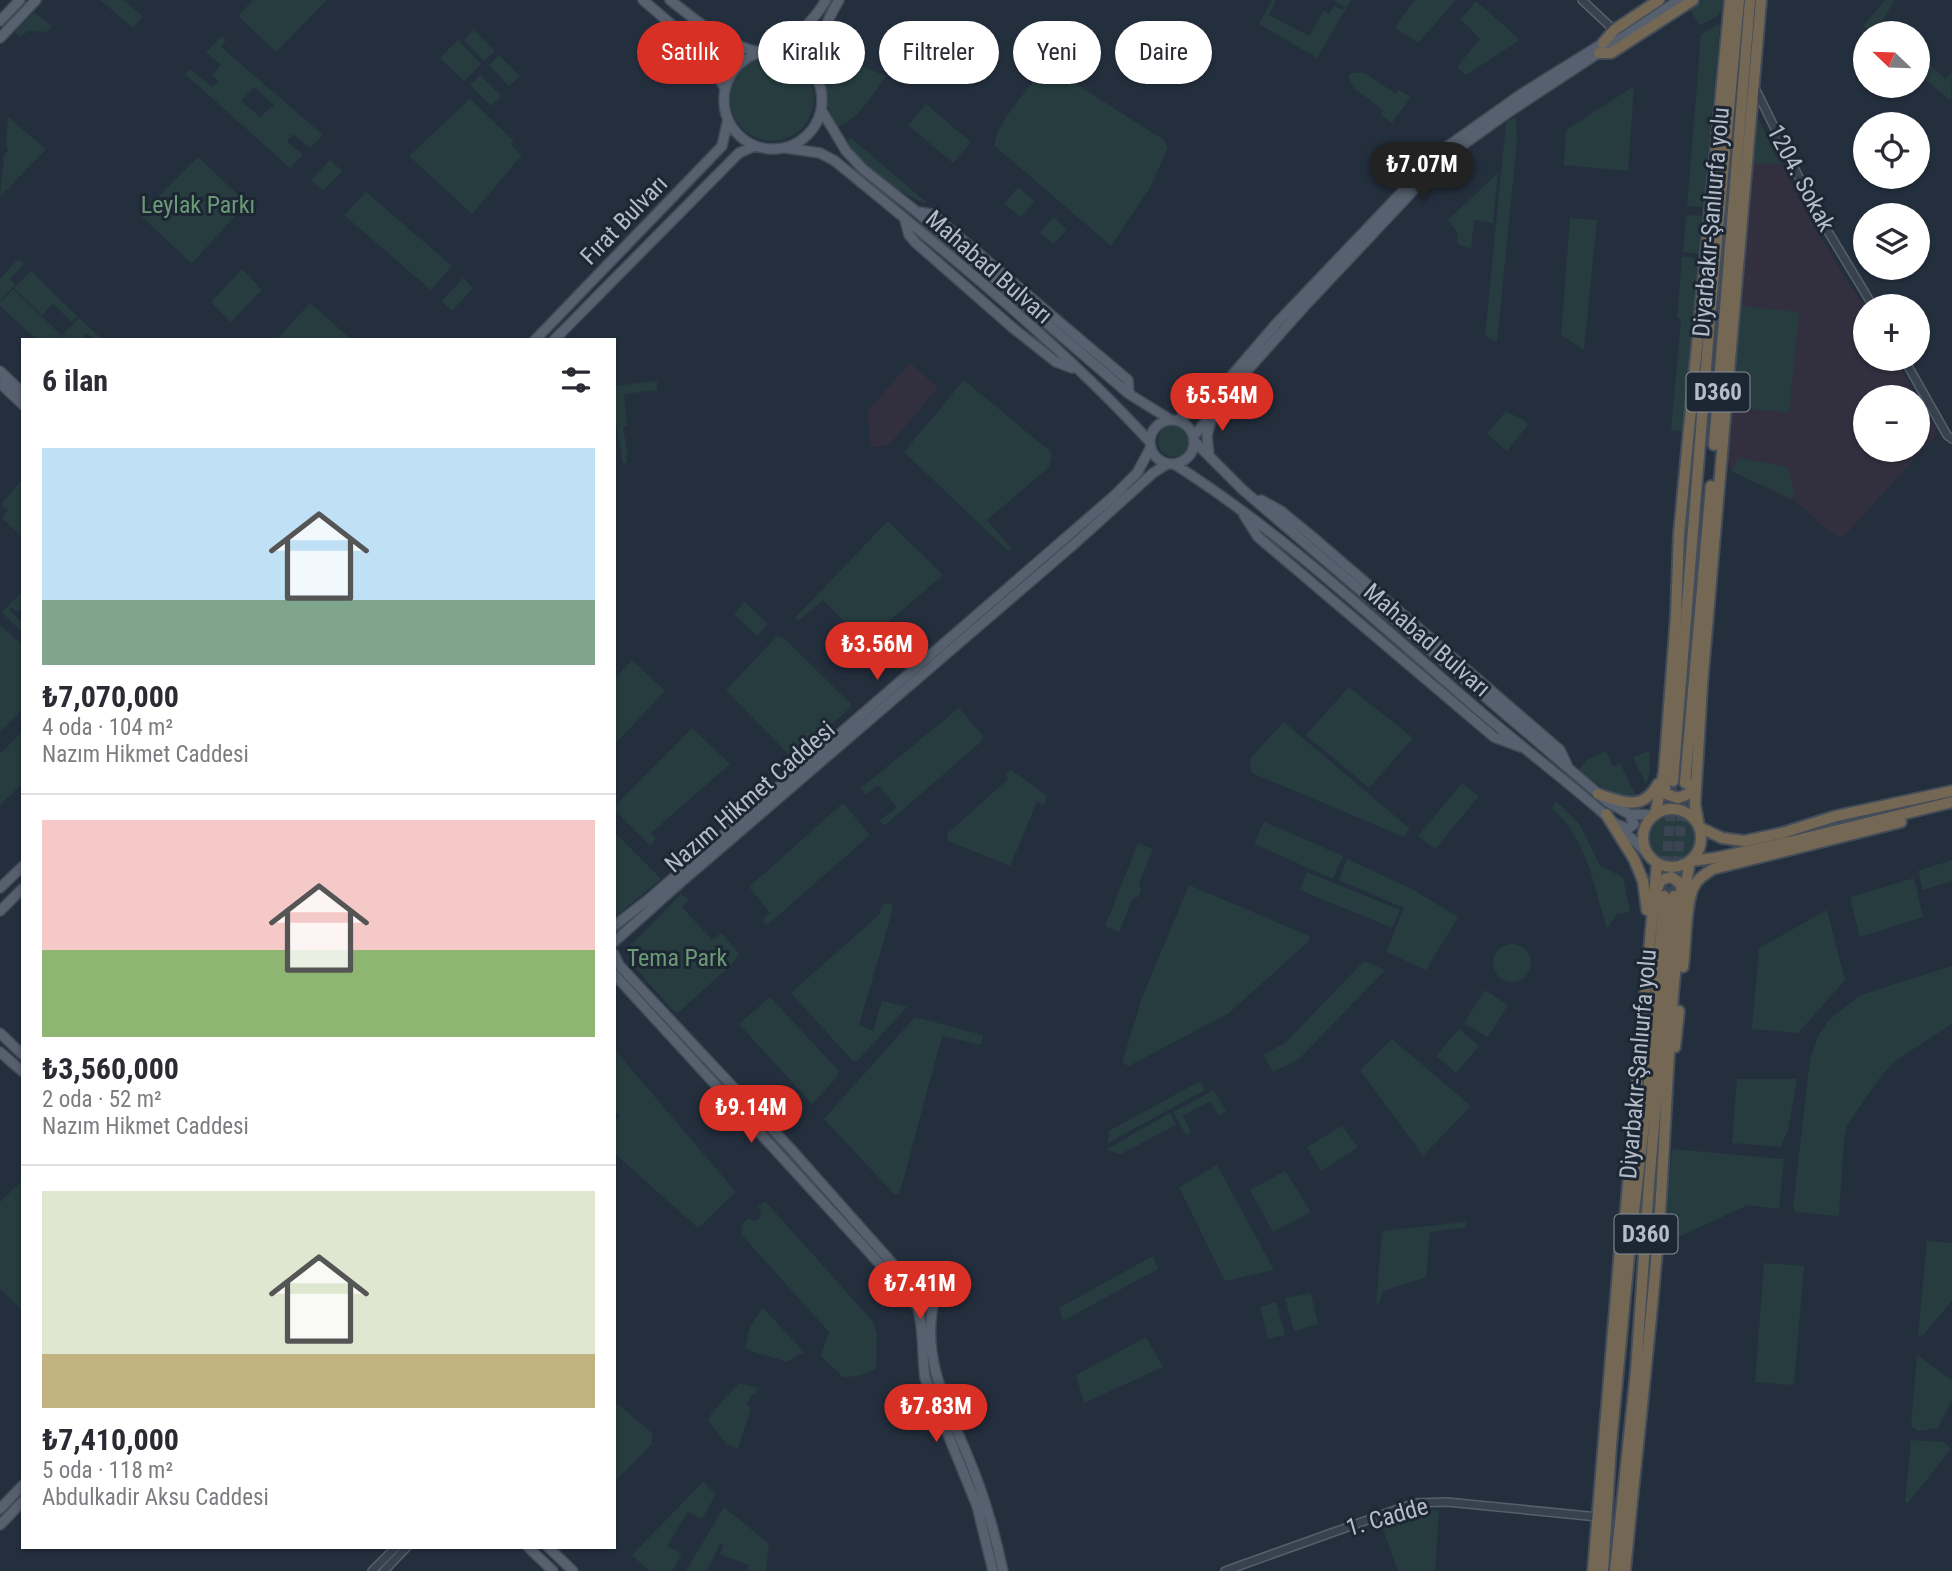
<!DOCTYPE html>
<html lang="tr">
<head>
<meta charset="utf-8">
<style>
	:root { --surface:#fff; --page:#f7f7f7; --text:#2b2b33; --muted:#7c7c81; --line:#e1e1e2; --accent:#d93025 }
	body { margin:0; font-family:"Roboto Condensed",sans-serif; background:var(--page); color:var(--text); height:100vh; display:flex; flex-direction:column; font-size:26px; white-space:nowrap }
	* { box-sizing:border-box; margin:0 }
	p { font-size:23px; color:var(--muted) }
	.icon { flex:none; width:38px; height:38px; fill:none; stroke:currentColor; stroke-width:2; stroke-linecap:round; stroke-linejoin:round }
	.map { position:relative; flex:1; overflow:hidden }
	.panel { position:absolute; left:21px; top:338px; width:595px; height:1211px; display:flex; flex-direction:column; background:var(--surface); border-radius:0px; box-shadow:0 2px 5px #0004 }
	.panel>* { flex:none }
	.guide { position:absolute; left:637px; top:21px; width:665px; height:63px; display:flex; gap:14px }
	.needle { width:46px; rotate:293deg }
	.controls { position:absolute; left:1853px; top:21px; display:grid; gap:14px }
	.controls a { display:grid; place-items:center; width:77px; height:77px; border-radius:50%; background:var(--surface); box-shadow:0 2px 5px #0004; font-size:35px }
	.price { position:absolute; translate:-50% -60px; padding:0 16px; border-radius:24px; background:var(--accent); color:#fff; font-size:23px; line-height:46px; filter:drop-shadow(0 2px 4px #0008) }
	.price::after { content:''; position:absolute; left:50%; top:42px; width:21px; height:16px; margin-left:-10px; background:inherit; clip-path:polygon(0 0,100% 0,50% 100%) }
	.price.on { background:#222; color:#fff }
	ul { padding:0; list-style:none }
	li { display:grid; align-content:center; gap:14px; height:371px; padding:0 21px }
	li+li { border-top:2px solid var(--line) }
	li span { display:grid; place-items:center; height:217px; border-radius:0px; color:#555 }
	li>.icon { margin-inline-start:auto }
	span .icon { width:126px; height:126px; fill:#fffc; stroke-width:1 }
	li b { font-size:30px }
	h2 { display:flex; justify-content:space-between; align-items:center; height:84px; padding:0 21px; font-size:30px }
	.tag { padding:0 24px; border-radius:32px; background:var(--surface); box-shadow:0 2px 5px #0004; font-size:24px; line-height:63px }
	.tag.on { background:var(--accent); color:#fff }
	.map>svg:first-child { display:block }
	.medical { fill:#32303f }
	.green { fill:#263c3f; fill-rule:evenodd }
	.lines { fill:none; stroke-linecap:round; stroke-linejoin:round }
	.highway-tunnel { stroke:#3a4453; stroke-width:10; stroke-dasharray:10 5; stroke-linecap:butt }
	.minor-casing { stroke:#565f6c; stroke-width:10 }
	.major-casing { stroke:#414a57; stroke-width:12 }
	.highway-casing { stroke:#434c59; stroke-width:14 }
	.minor { stroke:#38414e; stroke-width:7 }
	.major { stroke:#56606e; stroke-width:9 }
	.highway { stroke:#746855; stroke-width:10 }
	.labels { text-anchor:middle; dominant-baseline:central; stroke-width:6; stroke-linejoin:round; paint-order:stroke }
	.shield { fill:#1d2633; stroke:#878f9c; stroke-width:2 }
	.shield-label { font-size:23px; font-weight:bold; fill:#b4bcc9 }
	.street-label { font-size:24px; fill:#b4bcc9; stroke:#1d2633 }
	.park-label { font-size:24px; fill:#6b9a76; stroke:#1d2633 }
</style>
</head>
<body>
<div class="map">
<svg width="1952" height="1571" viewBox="0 0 1952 1571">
	<rect width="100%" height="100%" fill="#242f3e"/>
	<path class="medical" d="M 1758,118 L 1809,217 L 1842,273 L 1865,308 L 1866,359 L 1895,359 L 1917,397 L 1866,397 L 1866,450 L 1918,450 L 1918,398 L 1936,429 L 1934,438 L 1844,536 L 1838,536 L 1829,532 L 1798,503 L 1731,471 L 1727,464 Z
		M 910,363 L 938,388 L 889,445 L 871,447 L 867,412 Z"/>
	<path class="green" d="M 100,0 L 123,0 L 143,16 L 133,28 Z
		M 253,0 L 327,0 L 276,52 L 238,16 Z
		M 1272,0 L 1276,1 L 1269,15 L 1309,36 L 1323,11 L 1329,14 L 1334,6 L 1343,10 L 1345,7 L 1334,0 L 1351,0 L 1317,58 L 1259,24 Z
		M 1415,0 L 1456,0 L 1418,43 L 1395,27 Z
		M 1703,0 L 1723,0 C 1723,17 1714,18 1700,25 L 1689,9 Z
		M 1885,0 L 1895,0 L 1882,21 L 1895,33 L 1872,33 L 1863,26 Z
		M 1476,1 L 1520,40 L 1466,75 L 1457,67 L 1480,39 L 1461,19 Z
		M 34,12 L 52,26 L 47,32 L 28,31 L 20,37 L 15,32 Z
		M 1720,24 L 1703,207 L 1687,206 L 1701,34 Z
		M 474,30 L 495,51 L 484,61 L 464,40 Z
		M 222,36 L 226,40 L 221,47 L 323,135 L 310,148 L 293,134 L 287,141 L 303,155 L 290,168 L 185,74 L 190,69 L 212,87 L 218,81 L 212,75 L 221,65 L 206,52 ZM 254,87 L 274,105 L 260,117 L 241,101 Z
		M 458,40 L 481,64 L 464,81 L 440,58 Z
		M 824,50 L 886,76 C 873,93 858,122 836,127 C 826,105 818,74 824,50 Z
		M 1918,54 L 1946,79 L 1952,72 L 1951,101 L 1918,73 Z
		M 499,55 L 520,76 L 509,86 L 489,65 Z
		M730 99a42 42 0 1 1 84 0a42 42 0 1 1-84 0Z
		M 1048,70 L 1054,70 L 1164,140 L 1168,147 L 1150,188 L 1111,246 L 995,146 C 993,127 1029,88 1041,72 Z
		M 1351,73 L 1365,73 L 1396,94 L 1399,90 L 1411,97 L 1392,123 L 1381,115 L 1383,110 L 1353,87 L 1349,77 Z
		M 480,75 L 501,96 L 491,106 L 470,85 Z
		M 1634,86 L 1628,171 L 1564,165 L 1566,130 Z
		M 470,99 L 514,141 L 511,145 L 522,155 L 472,214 L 409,156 Z
		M 926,104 L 971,142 L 953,163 L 908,125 Z
		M 8,117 L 46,149 L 0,197 L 4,155 L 8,151 L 6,145 Z
		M 1516,117 L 1517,141 L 1497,342 L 1485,336 L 1506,122 Z
		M 1758,118 L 1780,164 L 1753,163 Z
		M 850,137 L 926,202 L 925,203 C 895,191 866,169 847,143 Z
		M 198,157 L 247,203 L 193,262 L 190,262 L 140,215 Z
		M 330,160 L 342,171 L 323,191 L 311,180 Z
		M 1498,173 L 1493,223 L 1474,220 L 1471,249 L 1457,244 L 1458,234 L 1448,220 Z
		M 1018,187 L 1034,201 L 1021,217 L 1004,204 Z
		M 366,192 L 452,266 L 431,290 L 344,215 Z
		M 1686,215 L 1702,216 L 1699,254 L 1683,252 Z
		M 1053,217 L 1067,229 L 1054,244 L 1040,233 Z
		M 1570,218 L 1597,220 L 1584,350 L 1561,335 Z
		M 1682,257 L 1699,258 L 1684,432 L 1671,430 L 1681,319 L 1677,318 Z
		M 18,259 L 24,264 L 10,279 L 15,285 L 0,301 L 0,279 Z
		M 242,269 L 262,290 L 231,322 L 211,302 Z
		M 31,271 L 77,316 L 72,322 L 53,304 L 42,315 L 14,288 Z
		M 463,278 L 473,288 L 452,311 L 442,301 Z
		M 13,289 L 61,335 L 56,339 L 36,339 L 0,306 L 0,303 Z
		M 310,303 L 351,339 L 277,339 Z
		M 1740,306 L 1799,312 L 1789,413 L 1731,407 Z
		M 79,318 L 102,339 L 93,339 L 87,334 L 82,339 L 58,339 Z
		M 964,380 L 1052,453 L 1049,467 L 987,520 L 1011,548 L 1008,551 L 904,452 Z
		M 657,381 L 657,390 L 624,394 L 627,426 L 623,427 L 628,455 L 626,456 L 627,463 L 623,463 L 614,413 L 614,386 Z
		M 1506,411 L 1525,421 L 1528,425 L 1507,451 L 1487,434 Z
		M1158 441a16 16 0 1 1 32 0a16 16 0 1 1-32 0Z
		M 1739,458 L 1788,467 L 1795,496 L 1791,499 L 1731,471 Z
		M 23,479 L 23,538 L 2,518 L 8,510 L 1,504 Z
		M 888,521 L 943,575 L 865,642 L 823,600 L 799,620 L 795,618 Z
		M 21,593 L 23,607 L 17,612 L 12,608 L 9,610 L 23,623 L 21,631 L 3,614 L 3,611 Z
		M 745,602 L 768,624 L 757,636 L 734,614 Z
		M 0,625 L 23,646 L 23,709 L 0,732 Z
		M 777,636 L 784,638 L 851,704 L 850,708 L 793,759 L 726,690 Z
		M 632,660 L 665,691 L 614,745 L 614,679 Z
		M 1349,687 L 1413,738 L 1369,788 L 1306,735 Z
		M 959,708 L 983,736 L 982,741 L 885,825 L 879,821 L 897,807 L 878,785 L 866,795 L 861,788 Z
		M 1284,722 L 1410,829 L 1404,837 L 1252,773 L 1250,767 L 1251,757 Z
		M 692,728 L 730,764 L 651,833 L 656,839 L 650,845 L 615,811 L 615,806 Z
		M 23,731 L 23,783 L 0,805 L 0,754 Z
		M 1606,751 L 1613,767 L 1620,763 L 1638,800 L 1617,798 L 1579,771 L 1586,760 Z
		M 1649,751 L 1650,771 L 1646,785 L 1633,757 Z
		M 1011,770 L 1047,796 L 1044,805 L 1037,802 L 1010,866 L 948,841 L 947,834 L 1008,779 L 1006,774 Z
		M 1462,783 L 1479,796 L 1435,849 L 1418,836 Z
		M 1556,801 L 1580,825 L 1600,866 L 1623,877 L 1630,912 L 1617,914 L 1607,929 C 1594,886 1587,838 1552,809 Z
		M 843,803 L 870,835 L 766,926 L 763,920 L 770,913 L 749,887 Z
		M1650 838a23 23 0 1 1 46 0a23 23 0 1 1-46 0Z
		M 1264,822 L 1343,856 L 1333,879 L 1254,844 Z
		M 614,832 L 661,879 L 614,917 Z
		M 1138,843 L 1153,849 L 1139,883 L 1141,890 L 1138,897 L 1133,898 L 1119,932 L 1105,926 Z
		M 1347,859 L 1414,890 L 1458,917 L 1426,970 L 1386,952 L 1404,908 L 1339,880 Z
		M 1952,860 L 1952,881 L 1923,890 L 1918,871 Z
		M 1307,872 L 1400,910 L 1392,928 L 1300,890 Z
		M 1914,878 L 1923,917 L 1860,937 L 1850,897 Z
		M 1189,885 L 1309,936 L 1309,941 L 1229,1013 L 1129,1066 L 1122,1063 L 1142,998 Z
		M 681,894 L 689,900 L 682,907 L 712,940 L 721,933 L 739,953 L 734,962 L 679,1012 L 674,1012 L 628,959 L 631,945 Z
		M 890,903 L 893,907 L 892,912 L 859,1025 L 873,1031 L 882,1001 L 907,1007 L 857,1061 L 852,1060 L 791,993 L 881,913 L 879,910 L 884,904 Z
		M 1827,910 L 1845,980 L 1798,1033 L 1752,1029 L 1759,948 Z
		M1493 963a19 19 0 1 1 38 0a19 19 0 1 1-38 0Z
		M 1364,961 L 1385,970 L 1299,1059 L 1273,1072 L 1263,1055 L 1286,1042 Z
		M 1952,966 L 1952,1024 L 1895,1061 L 1881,1076 L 1847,1125 L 1844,1138 L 1839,1216 L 1796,1212 L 1793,1207 L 1810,1059 L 1818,1036 L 1828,1021 L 1860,995 Z
		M 1485,990 L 1508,1005 L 1488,1037 L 1464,1023 Z
		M 770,997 L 838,1070 L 838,1076 L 812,1104 L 739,1024 Z
		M 915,1017 L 983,1035 L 981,1045 L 942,1036 L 900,1192 L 895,1195 L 824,1119 Z
		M 1459,1029 L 1479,1046 L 1456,1073 L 1436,1056 Z
		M 1392,1039 L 1471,1106 L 1423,1156 L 1360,1070 Z
		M 614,1049 L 736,1192 L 698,1228 L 614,1153 L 614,1123 L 620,1116 L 614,1110 Z
		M 1737,1079 L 1797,1079 L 1788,1130 L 1781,1147 L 1732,1143 Z
		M 1200,1081 L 1205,1090 L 1108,1143 L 1109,1131 Z
		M 1214,1090 L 1226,1111 L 1219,1116 L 1210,1101 L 1183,1116 L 1191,1132 L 1186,1135 L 1173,1112 Z
		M 1170,1113 L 1176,1125 L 1121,1154 L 1105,1150 Z
		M 1342,1126 L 1358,1147 L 1321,1171 L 1307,1147 Z
		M 1672,1149 L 1784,1159 L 1779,1209 L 1748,1205 L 1663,1244 Z
		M 1217,1165 L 1274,1270 L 1225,1281 L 1179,1187 Z
		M 1285,1171 L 1311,1212 L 1273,1232 L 1250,1190 Z
		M 23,1180 L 23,1311 L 0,1289 L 0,1202 Z
		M 765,1201 L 874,1323 L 877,1335 L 876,1368 C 867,1375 855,1377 843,1377 L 821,1356 L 829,1332 L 741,1234 L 742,1224 L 748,1219 L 755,1221 L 760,1218 L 761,1213 L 758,1207 Z
		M 1466,1222 L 1466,1227 L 1430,1232 L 1426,1277 L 1383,1291 L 1379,1304 L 1376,1305 L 1382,1231 Z
		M 1927,1241 L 1952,1243 L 1952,1301 L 1923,1335 L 1918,1336 Z
		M 1153,1256 L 1158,1269 L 1063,1321 L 1059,1308 Z
		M 1764,1263 L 1804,1266 L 1794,1385 L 1755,1382 Z
		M 1311,1293 L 1318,1324 L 1294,1331 L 1285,1298 Z
		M 1276,1302 L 1285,1335 L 1268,1339 L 1260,1307 Z
		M 763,1308 L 804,1352 L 787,1362 L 745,1349 L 750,1326 Z
		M 1146,1337 L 1163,1367 L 1084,1403 L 1076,1375 Z
		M 1917,1355 L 1952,1380 L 1952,1400 L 1938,1428 L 1918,1431 L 1911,1426 Z
		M 739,1383 L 757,1388 L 755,1395 L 751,1395 L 747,1405 L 751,1407 L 738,1449 L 727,1444 L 708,1421 L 711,1414 Z
		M 614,1404 L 618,1404 L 652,1433 L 652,1444 L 614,1482 Z
		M 1911,1440 L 1944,1442 L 1951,1449 L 1908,1503 L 1905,1502 Z
		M 703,1482 L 716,1494 L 702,1519 L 688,1512 L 667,1546 L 682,1554 L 672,1571 L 649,1571 L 632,1555 Z
		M 724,1507 L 769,1544 L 766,1571 L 747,1571 L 749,1565 L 720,1554 L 724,1545 L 720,1544 L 707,1571 L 686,1571 Z
		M 1439,1510 L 1435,1571 L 1398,1571 L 1381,1524 L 1417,1511 Z"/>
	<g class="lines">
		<path class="highway-tunnel" d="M 1664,896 L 1673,781
			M 1674,896 L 1684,791"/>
		<defs>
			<path id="minor" d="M 1582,0 L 1614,30
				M 1754,86 L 1815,210 L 1873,306
				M 1904,359 L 1947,435 L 1952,439
				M 372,1571 L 396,1547
				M 384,1571 L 407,1547
				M 1225,1571 L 1415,1503 L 1447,1502 L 1598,1517"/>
			<path id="major" d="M 643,0 L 699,48 L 725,88
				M 670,0 C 697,21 724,45 759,52
				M 0,21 L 20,0
				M 0,38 L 36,0
				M 775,50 C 797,37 813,22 826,0
				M724 100a49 49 0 1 1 98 0a49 49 0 1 1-98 0Z
				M 818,76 C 817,48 824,24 839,0
				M 822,111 L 846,151 L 864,170 L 917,212 L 1129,394 L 1171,420
				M 786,148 L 820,153 L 835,161 C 942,249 1057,340 1150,442
				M 918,212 L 932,214 L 1128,380 L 1129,394
				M 905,220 L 909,235 L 916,243 L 1013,328 L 1056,362 L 1072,368
				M 535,340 L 722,146 L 728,119
				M 554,340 L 739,153 L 755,146
				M 0,371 L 23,393
				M 0,383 L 23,405
				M1150 442a22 22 0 1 1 44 0a22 22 0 1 1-44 0Z
				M 1178,420 L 1215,395 L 1276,324 L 1441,151 L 1523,93 L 1608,40
				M 1194,436 L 1237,382 L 1304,307 L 1443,159 L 1506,114 L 1679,0
				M 1195,442 L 1243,490 L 1608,802 L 1629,814 L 1655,815
				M 1209,456 L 1207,435 L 1212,418
				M 1174,464 C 1283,533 1378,623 1475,707 C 1533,757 1594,801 1649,855
				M 1261,500 L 1281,511 L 1315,539 L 1560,750 L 1567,765
				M 1244,515 L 1258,537 L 1494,737 L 1521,747
				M 1619,825 L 1628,829 L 1634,824 L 1629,814
				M 0,888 L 23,866
				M 0,911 L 23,888
				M 614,926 L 649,899 L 1115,495 L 1137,473 L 1151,447
				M 614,942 L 680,883 L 1073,545 L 1153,473 L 1167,464
				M 614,954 L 619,965 L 790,1148 L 900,1272 L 908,1280 L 917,1283
				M 614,974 L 911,1298
				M 0,1033 L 23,1055
				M 0,1052 L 23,1072
				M910 1294a13 13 0 1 1 26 0a13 13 0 1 1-26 0Z
				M 934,1301 C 919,1364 955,1420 976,1477 C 988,1508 996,1539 1003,1571
				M 916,1305 C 924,1317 922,1360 925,1378 L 977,1506 L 993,1571
				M 0,1509 L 23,1485
				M 0,1525 L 23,1501
				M 528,1547 L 553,1571
				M 548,1547 L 573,1571"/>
			<path id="highway" d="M 1761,0 L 1702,685 L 1695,804 L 1699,827 L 1722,838 L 1744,841 L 1782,833 L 1836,816 L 1952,791
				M 1603,43 L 1614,30 L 1659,0
				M 1599,53 L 1611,53 L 1693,0
				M 1714,445 L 1750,0
				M 1664,781 L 1666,794 L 1678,798 L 1688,794 L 1695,782
				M 1673,781 L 1710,317 L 1739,0
				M 1685,783 L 1711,486
				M 1598,794 C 1622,802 1643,812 1658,784
				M1643 838a29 29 0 1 1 58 0a29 29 0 1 1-58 0Z
				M 1606,814 L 1634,859 L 1643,881 L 1647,910
				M 1655,815 L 1664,772 L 1676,616 L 1679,534 L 1730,0
				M 1656,891 L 1661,880 L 1671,877 L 1680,883 L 1682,894
				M 1683,967 C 1686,945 1685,907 1693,888 C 1697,879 1705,874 1713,869 L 1901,822
				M 1675,1047 L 1679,1011
				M 1593,1571 L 1620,1249 L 1624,1230 L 1657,863
				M 1603,1571 L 1611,1445 L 1629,1255 L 1649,1081 L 1664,896
				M 1615,1571 L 1636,1371 L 1649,1184 L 1674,896
				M 1625,1571 C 1636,1456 1650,1342 1659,1226 C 1668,1104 1668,981 1690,861 L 1715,858 L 1789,842 L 1952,802"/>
		</defs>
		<use href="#minor" class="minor-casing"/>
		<use href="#major" class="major-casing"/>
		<use href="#highway" class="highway-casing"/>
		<use href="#minor" class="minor"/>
		<use href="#major" class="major"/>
		<use href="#highway" class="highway"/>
	</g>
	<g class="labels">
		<g class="shield">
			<rect x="1686.5" y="372.5" width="63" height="39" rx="5"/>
			<rect x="1614.5" y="1214.5" width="63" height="39" rx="5"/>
		</g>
		<g class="shield-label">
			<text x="1718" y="392">D360</text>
			<text x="1646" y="1234">D360</text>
		</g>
		<g class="street-label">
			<text transform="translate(1801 178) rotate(62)">1204. Sokak</text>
			<text transform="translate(624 220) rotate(-46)">Fırat Bulvarı</text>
			<text transform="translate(1711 222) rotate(-85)">Diyarbakır-Şanlıurfa yolu</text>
			<text transform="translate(989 267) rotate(41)">Mahabad Bulvarı</text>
			<text transform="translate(1427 640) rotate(41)">Mahabad Bulvarı</text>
			<text transform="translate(750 797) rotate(-41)">Nazım Hikmet Caddesi</text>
			<text transform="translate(1638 1064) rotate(-85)">Diyarbakır-Şanlıurfa yolu</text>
			<text transform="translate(1387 1517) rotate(-16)">1. Cadde</text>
		</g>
		<g class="park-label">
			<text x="198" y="205">Leylak Parkı</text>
			<text x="677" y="958">Tema Park</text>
		</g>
	</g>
</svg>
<div class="controls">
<a><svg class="needle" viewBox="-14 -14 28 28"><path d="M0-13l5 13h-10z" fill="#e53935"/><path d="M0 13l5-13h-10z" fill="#7c7c81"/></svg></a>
<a><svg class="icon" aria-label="locate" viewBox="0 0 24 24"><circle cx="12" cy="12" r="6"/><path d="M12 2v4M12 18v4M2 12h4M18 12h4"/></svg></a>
<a><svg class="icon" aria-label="layers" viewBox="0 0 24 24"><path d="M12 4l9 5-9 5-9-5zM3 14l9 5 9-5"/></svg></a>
<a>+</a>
<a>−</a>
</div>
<b class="price on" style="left:1422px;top:202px">₺7.07M</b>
<b class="price" style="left:1222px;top:433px">₺5.54M</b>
<b class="price" style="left:877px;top:682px">₺3.56M</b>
<b class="price" style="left:751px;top:1145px">₺9.14M</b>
<b class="price" style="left:920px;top:1321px">₺7.41M</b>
<b class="price" style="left:936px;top:1444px">₺7.83M</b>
<div class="guide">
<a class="tag on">Satılık</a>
<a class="tag">Kiralık</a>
<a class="tag">Filtreler</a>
<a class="tag">Yeni</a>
<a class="tag">Daire</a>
</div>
<section class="panel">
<h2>6 ilan<svg class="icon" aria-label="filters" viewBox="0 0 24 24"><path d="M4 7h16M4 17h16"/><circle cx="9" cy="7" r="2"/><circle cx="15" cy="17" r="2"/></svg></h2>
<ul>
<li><span style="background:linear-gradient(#bfe0f5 70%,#7fa58c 0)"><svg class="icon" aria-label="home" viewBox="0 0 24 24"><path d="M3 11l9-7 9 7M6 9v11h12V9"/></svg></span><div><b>₺7,070,000</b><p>4 oda · 104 m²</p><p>Nazım Hikmet Caddesi</p></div></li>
<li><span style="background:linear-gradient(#f6c9c9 60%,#8fb573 0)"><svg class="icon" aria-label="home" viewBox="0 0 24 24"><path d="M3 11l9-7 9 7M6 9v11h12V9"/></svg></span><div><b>₺3,560,000</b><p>2 oda · 52 m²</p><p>Nazım Hikmet Caddesi</p></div></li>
<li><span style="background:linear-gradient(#dfe7d0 75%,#c2b280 0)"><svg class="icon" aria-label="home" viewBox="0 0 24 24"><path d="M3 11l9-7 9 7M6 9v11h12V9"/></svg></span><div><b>₺7,410,000</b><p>5 oda · 118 m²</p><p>Abdulkadir Aksu Caddesi</p></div></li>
</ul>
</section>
</div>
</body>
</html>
